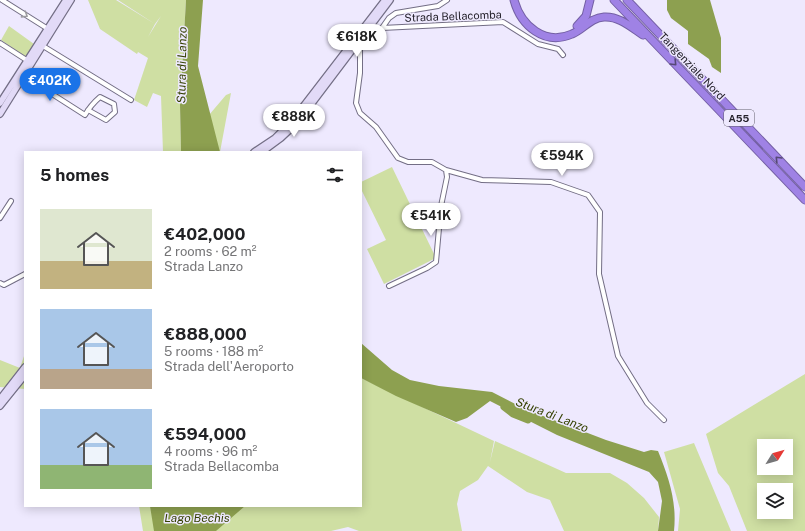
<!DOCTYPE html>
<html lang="en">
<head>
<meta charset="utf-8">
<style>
	:root { --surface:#fff; --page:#f2f2f2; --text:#202124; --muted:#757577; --accent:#1a73e8 }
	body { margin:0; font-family:"Public Sans",sans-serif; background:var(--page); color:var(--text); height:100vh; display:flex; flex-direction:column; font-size:15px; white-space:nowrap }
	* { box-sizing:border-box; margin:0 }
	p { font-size:13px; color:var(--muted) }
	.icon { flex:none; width:22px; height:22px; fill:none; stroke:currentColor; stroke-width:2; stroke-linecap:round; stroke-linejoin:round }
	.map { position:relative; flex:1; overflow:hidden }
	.details { position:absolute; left:24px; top:151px; width:338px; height:356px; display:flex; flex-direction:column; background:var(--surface); border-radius:0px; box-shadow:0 2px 10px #0003 }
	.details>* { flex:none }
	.needle { width:26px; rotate:53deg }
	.controls { position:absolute; left:757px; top:439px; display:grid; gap:8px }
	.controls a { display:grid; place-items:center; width:36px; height:36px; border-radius:0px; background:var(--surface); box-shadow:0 2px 10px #0003; font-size:20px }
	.price { position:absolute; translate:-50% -34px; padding:0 9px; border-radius:14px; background:#fff; color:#222; font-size:13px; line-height:26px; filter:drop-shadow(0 1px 2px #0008) }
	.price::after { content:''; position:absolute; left:50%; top:24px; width:12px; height:9px; margin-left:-6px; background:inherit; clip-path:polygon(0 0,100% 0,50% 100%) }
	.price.selected { background:var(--accent); color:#fff }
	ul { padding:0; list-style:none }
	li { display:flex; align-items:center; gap:12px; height:100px; padding:0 16px }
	li span { display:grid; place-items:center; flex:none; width:112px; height:80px; border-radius:0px; color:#555 }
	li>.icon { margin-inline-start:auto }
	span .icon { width:48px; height:48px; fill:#fffc; stroke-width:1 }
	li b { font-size:17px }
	h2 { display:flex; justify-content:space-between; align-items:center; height:48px; padding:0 16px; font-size:17px }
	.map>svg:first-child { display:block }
	.green { fill:#cfdfa3; fill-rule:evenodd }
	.water { fill:#8da050 }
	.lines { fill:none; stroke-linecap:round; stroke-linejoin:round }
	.river { stroke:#8da050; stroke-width:7 }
	.street-casing { stroke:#736e85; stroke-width:6 }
	.secondary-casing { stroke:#736e85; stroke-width:8 }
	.highway-casing { stroke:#7460a4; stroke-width:9 }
	.street { stroke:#fff; stroke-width:4 }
	.secondary { stroke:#e2daf7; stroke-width:5.5 }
	.highway { stroke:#9f82e5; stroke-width:7 }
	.oneway { stroke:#9d9ca0 }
	.oneway2 { stroke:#564876 }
	.labels { text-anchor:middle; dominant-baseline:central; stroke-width:3; stroke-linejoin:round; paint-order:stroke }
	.shield { fill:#eee9fe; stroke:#615e6b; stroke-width:1 }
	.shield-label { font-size:10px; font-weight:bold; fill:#25222c }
	.street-label { font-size:11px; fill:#25222c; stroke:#eee9fe }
	.water-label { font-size:12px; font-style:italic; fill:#364203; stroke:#eee9fe }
</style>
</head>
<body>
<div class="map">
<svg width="805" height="531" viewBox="0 0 805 531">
	<rect width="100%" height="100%" fill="#eee9fe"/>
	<path class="green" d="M 88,0 L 116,0 L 155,24 L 148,37 L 161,16 L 155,24 L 118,0 L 186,0 L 180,105 L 181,152 L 163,152 L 161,96 L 153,93 L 147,107 L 134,100 L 148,58 L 138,52 L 137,54 L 100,29 Z
		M 9,26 L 34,44 L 26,57 L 1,40 Z
		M 231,93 L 220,152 L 215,152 L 209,115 L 226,95 Z
		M 392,167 L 436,258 L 384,284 L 367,249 L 386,240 L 361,189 L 361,182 Z
		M 25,353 L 25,389 L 0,387 L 0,360 L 20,368 Z
		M 805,374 L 805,531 L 747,531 L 729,486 L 718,473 L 706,434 ZM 764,446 L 786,446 L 786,468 L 764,468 ZM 764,490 L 786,490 L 786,512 L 764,512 Z
		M 361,378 L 494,441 L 490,462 L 495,441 L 566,473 L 610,473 L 627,483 L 644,498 L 659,517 L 658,531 L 564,531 L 550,500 L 527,492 L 488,466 L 478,480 L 460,491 L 457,504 L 462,531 L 359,531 L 348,527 L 331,531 L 143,531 L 139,506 L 361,506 Z
		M 694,443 L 731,531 L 678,531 L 680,509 L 664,452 Z"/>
	<path class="water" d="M 186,0 L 203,0 L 198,66 L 220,152 L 181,152 L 180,105 Z
		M 667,0 L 710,0 L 721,38 L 721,73 L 712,67 L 709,59 L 688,44 L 688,31 L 671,18 L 667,10 Z
		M 361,343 L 392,370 L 410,380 L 439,386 L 492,392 L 525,409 L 606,440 L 644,452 L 651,450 L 658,451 C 669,478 677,502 674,531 L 658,531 L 662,501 L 658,482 L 649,472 L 557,435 L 490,401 L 467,418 L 456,422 L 396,396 L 361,378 Z
		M 150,506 L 245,506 L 216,531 L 154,531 Z"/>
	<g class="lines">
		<path class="river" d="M 504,407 L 513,414 L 528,420"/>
		<defs>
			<path id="street" d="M 2,0 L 48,29
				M 447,0 L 438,6 L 396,13 L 389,18 L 382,28 L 373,33 L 360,49 L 360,73 L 356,103 L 360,113 L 376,127 L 398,158 L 408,162 L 432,162 L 446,170 L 482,180 L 551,182 L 588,195 L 600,212 L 599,274 L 618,356 L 647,403 L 664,420
				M 382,28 L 503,22 L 538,44 L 558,49 L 563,55
				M 0,43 L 28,61
				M 43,46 L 131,100
				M 24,76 L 85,115 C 89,108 93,103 100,97 L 114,104 L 115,112 L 106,120 L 88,110
				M 0,218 L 11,201
				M 0,283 L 4,285 L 25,274
				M 389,286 L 427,268 L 436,262 L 441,206 L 447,177 L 446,170"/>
			<path id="secondary" d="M 0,103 L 66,0
				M 0,114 L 71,0
				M 254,152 L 275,138 L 292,121 L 385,0
				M 262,152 L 281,138 L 297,123 L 390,0
				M 0,399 L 25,367
				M 0,406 L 25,375"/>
			<path id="highway" d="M 514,0 C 521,26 545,46 572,34 C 584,29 590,18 604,17 C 619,16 631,27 643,35
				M 614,0 L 805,200
				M 627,0 L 805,187
				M 577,26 L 586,16 L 590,0"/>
		</defs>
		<use href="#street" class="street-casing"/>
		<use href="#secondary" class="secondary-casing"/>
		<use href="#highway" class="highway-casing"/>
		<use href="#street" class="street"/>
		<use href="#secondary" class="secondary"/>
		<use href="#highway" class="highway"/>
	</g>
	<defs><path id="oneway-chevron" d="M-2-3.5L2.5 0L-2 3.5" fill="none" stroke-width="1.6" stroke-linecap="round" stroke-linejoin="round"/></defs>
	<use class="oneway" href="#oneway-chevron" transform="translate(25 15) rotate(32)"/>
	<g class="oneway2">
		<use href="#oneway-chevron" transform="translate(674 63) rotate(46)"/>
		<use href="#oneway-chevron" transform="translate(778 159) rotate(-134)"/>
	</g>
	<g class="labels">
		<rect class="shield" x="724" y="110" width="30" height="16" rx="3"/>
		<g class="shield-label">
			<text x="739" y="118">A55</text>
		</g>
		<g class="street-label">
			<text transform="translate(453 16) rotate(-2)">Strada Bellacomba</text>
			<text transform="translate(692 66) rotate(46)">Tangenziale Nord</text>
		</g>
		<g class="water-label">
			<text transform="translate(182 65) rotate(-89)">Stura di Lanzo</text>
			<text transform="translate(552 415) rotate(21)">Stura di Lanzo</text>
			<text x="197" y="518">Lago Bechis</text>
		</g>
	</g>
</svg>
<div class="controls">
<a><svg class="needle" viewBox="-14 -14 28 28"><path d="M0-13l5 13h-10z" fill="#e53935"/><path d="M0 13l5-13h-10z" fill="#757577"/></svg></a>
<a><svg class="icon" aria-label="layers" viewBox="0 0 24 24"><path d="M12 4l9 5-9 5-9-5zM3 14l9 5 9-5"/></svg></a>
</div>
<b class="price" style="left:357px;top:58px">€618K</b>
<b class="price selected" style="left:50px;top:102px">€402K</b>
<b class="price" style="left:294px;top:138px">€888K</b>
<b class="price" style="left:562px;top:177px">€594K</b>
<b class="price" style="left:431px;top:237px">€541K</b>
<section class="details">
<h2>5 homes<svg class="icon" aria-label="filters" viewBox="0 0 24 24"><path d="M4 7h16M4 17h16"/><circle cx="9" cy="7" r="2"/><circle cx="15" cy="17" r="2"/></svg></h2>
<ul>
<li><span style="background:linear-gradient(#dfe7d0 65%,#c2b280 0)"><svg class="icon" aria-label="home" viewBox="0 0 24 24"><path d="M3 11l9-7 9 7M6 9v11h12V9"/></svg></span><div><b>€402,000</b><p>2 rooms · 62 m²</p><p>Strada Lanzo</p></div></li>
<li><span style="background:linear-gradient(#a9c7e8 75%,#b9a48a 0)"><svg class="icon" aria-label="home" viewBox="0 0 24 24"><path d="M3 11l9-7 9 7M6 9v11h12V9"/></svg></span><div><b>€888,000</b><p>5 rooms · 188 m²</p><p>Strada dell'Aeroporto</p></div></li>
<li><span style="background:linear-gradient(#a9c7e8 70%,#8fb573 0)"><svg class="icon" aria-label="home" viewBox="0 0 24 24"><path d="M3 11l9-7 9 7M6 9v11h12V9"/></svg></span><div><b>€594,000</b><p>4 rooms · 96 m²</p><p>Strada Bellacomba</p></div></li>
</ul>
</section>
</div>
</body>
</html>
